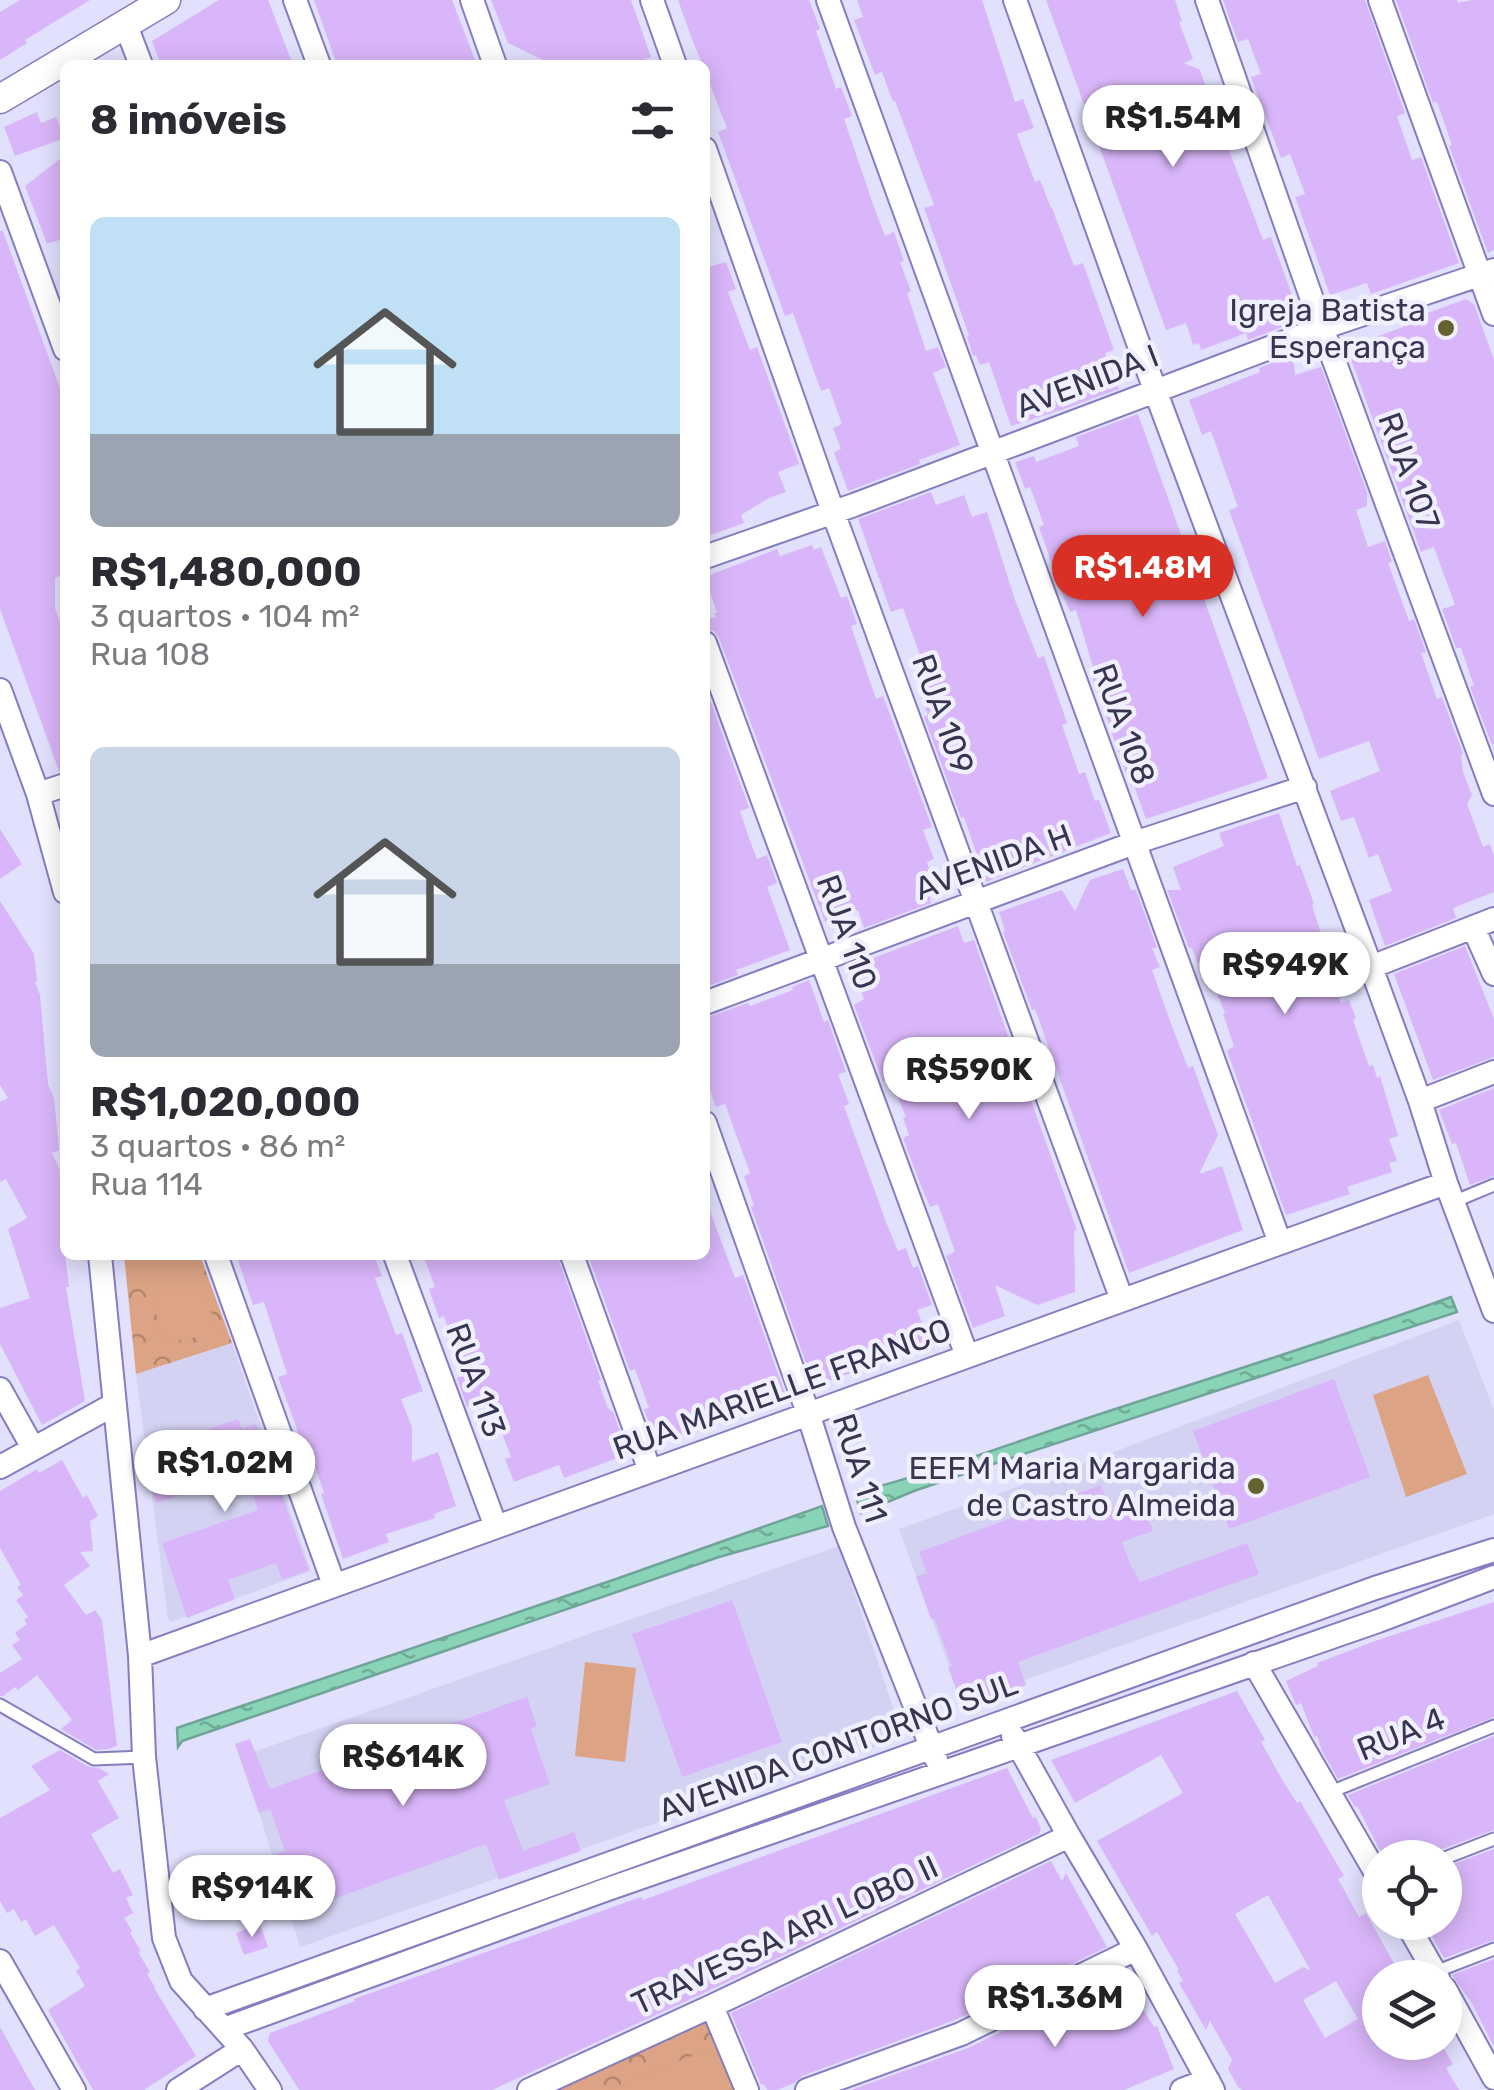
<!DOCTYPE html>
<html lang="pt">
<head>
<meta charset="utf-8">
<style>
	:root { --surface:#fff; --page:#f7f7f7; --text:#2b2b33; --muted:#7c7c81; --accent:#d93025 }
	body { margin:0; font-family:Rubik,sans-serif; background:var(--page); color:var(--text); height:100vh; display:flex; flex-direction:column; font-size:38px; white-space:nowrap }
	* { box-sizing:border-box; margin:0 }
	p { font-size:32px; color:var(--muted) }
	.icon { flex:none; width:55px; height:55px; fill:none; stroke:currentColor; stroke-width:2; stroke-linecap:round; stroke-linejoin:round }
	.map { position:relative; flex:1; overflow:hidden }
	.details { position:absolute; left:60px; top:60px; width:650px; height:1200px; display:flex; flex-direction:column; background:var(--surface); border-radius:15px; box-shadow:0 5px 25px #0003 }
	.details>* { flex:none }
	.fabs { position:absolute; left:1362px; top:1840px; display:grid; gap:20px }
	.fabs a { display:grid; place-items:center; width:100px; height:100px; border-radius:50%; background:var(--surface); box-shadow:0 5px 25px #0003; font-size:50px }
	.price { position:absolute; translate:-50% -85px; padding:0 22px; border-radius:35px; background:#fff; color:#222; font-size:32px; line-height:65px; filter:drop-shadow(0 2px 5px #0008) }
	.price::after { content:''; position:absolute; left:50%; top:60px; width:30px; height:22px; margin-left:-15px; background:inherit; clip-path:polygon(0 0,100% 0,50% 100%) }
	.price.active { background:var(--accent); color:#fff }
	ul { padding:0; list-style:none }
	li { display:grid; align-content:center; gap:20px; height:530px; padding:0 30px }
	li span { display:grid; place-items:center; height:310px; border-radius:15px; color:#555 }
	li>.icon { margin-inline-start:auto }
	span .icon { width:180px; height:180px; fill:#fffc; stroke-width:1 }
	li b { font-size:42px }
	h2 { display:flex; justify-content:space-between; align-items:center; height:120px; padding:0 30px; font-size:42px }
	.map>svg:first-child { display:block }
	.built { fill:#d4d2f2 }
	.forest { fill:url(#forest-crowns) }
	.garden { fill:#dca385 }
	.water { fill:url(#water-ripples); stroke:#71a498; stroke-width:2.5 }
	.building { fill:#d9b6f9; fill-rule:evenodd }
	.lines { fill:none; stroke-linecap:round; stroke-linejoin:round }
	.service-casing { stroke:#857dc0; stroke-width:15 }
	.minor-casing { stroke:#857dc0; stroke-width:26 }
	.tertiary-casing { stroke:#857dc0; stroke-width:31 }
	.service { stroke:#fff; stroke-width:11 }
	.minor { stroke:#fff; stroke-width:22 }
	.tertiary { stroke:#fff; stroke-width:28 }
	.poi-dot { fill:#646330; stroke:#efeffd; stroke-width:4 }
	.labels { text-anchor:middle; dominant-baseline:central; stroke-width:9; stroke-linejoin:round; paint-order:stroke }
	.poi-label { font-size:32px; fill:#383551; stroke:#efeffd; text-anchor:end }
	.street-label { font-size:32px; fill:#383551; stroke:#efeffd }
</style>
</head>
<body>
<div class="map">
<svg width="1494" height="2090" viewBox="0 0 1494 2090">
	<defs>
		<pattern id="forest-crowns" width="20" height="18" patternUnits="userSpaceOnUse" patternTransform="scale(2.5)"><rect width="20" height="18" fill="#dca385"/><path d="M2 6a3 3 0 1 1 6 0M12 15a3 3 0 1 1 6 0" fill="none" stroke="#b3866f"/></pattern>
		<pattern id="water-ripples" width="26" height="14" patternUnits="userSpaceOnUse" patternTransform="scale(2.5)"><rect width="26" height="14" fill="#89d3b7"/><path d="M2 4q2-2 4 0t4 0M15 11q2-2 4 0t4 0" fill="none" stroke="#71ac97"/></pattern>
	</defs>
	<rect width="100%" height="100%" fill="#e1e0fd"/>
	<path class="built" d="M 1459,1320 L 1494,1410 L 1494,1514 L 962,1702 L 899,1529 L 1098,1458 Z
		M 232,1343 L 311,1571 L 171,1622 L 168,1619 L 136,1374 Z
		M 839,1546 L 903,1737 L 300,1947 L 242,1756 Z"/>
	<path class="forest" d="M 124,1255 L 200,1255 L 232,1343 L 136,1374 Z
		M 709,2018 L 740,2090 L 548,2090 Z"/>
	<path class="garden" d="M 145,1255 L 197,1255 L 217,1333 L 162,1344 Z
		M 1428,1375 L 1467,1474 L 1406,1497 L 1373,1395 Z
		M 585,1662 L 636,1668 L 625,1762 L 575,1756 Z
		M 719,2045 L 737,2090 L 607,2090 Z"/>
	<path class="water" d="M 1451,1297 L 1457,1312 L 987,1466 L 914,1491 L 861,1513 L 855,1493 C 939,1471 1020,1440 1103,1413 C 1219,1375 1336,1339 1451,1297 Z
		M 822,1506 L 828,1526 L 719,1557 L 182,1741 L 178,1747 L 177,1728 L 616,1579 Z"/>
	<path class="building" d="M 20,0 L 90,0 L 25,40 L 27,43 L 0,60 L 0,12 Z
		M 219,0 L 268,0 L 293,65 L 161,65 L 152,41 Z
		M 314,0 L 452,0 L 477,65 L 337,65 Z
		M 491,0 L 631,0 L 651,57 L 630,65 L 553,65 L 508,43 Z
		M 678,0 L 809,0 L 820,29 L 816,31 L 836,89 L 841,87 L 852,116 L 844,119 L 874,207 L 885,236 L 894,232 L 904,261 L 900,262 L 911,291 L 907,293 L 926,351 L 938,347 L 946,367 L 933,373 L 960,445 L 919,460 L 920,464 L 848,491 L 834,452 L 841,449 L 833,428 L 842,424 L 829,388 L 821,391 L 793,313 L 785,316 L 718,132 L 727,128 L 705,72 L 705,65 L 703,65 L 693,42 Z
		M 857,0 L 982,0 L 1015,102 L 1023,99 L 1034,128 L 1017,134 L 1035,182 L 1040,180 L 1051,208 L 1052,208 L 1074,266 L 1083,263 L 1114,350 L 1105,353 L 1119,389 L 1064,409 L 1011,426 L 989,362 L 980,365 L 976,355 L 973,356 L 967,337 L 969,336 L 963,318 L 924,208 L 934,205 L 895,101 L 893,102 L 882,72 L 875,75 L 854,20 L 863,17 Z
		M 1046,0 L 1175,0 L 1182,21 L 1179,22 L 1193,59 L 1184,63 L 1200,70 L 1216,115 L 1220,114 L 1229,141 L 1226,142 L 1263,240 L 1271,237 L 1301,320 L 1248,340 L 1246,333 L 1201,350 L 1199,343 L 1193,345 L 1186,323 L 1166,330 Z
		M 1223,0 L 1365,0 L 1405,113 L 1397,116 L 1412,160 L 1421,157 L 1459,263 L 1371,294 L 1367,283 L 1330,295 L 1295,197 L 1305,194 L 1290,154 L 1281,158 L 1251,77 L 1261,74 L 1248,39 L 1238,42 Z
		M 1396,0 L 1457,0 L 1458,3 L 1472,0 L 1494,0 L 1494,250 L 1488,253 L 1449,146 L 1452,145 L 1437,102 L 1433,103 Z
		M 37,112 L 41,123 L 56,117 L 65,138 L 15,156 L 4,127 Z
		M 65,155 L 65,238 L 47,244 L 25,186 Z
		M 0,231 L 3,231 L 65,402 L 65,574 L 55,578 L 55,608 L 65,636 L 65,770 L 59,771 L 0,609 Z
		M 726,262 L 736,289 L 728,292 L 750,350 L 757,347 L 799,464 L 778,472 L 786,492 L 769,498 L 741,515 L 744,523 L 705,537 L 705,268 Z
		M 1466,299 L 1474,304 L 1494,360 L 1494,744 L 1492,745 L 1470,687 L 1474,686 L 1461,648 L 1456,648 L 1442,609 L 1455,605 L 1434,547 L 1421,552 L 1347,348 L 1408,325 L 1406,321 Z
		M 1290,356 L 1294,365 L 1295,375 L 1321,367 L 1367,492 L 1367,506 L 1356,510 L 1368,547 L 1385,541 L 1392,562 L 1388,563 L 1399,593 L 1409,621 L 1414,619 L 1426,652 L 1421,653 L 1437,699 L 1442,697 L 1463,754 L 1461,755 L 1463,772 L 1472,795 L 1467,804 L 1483,847 L 1490,844 L 1494,856 L 1494,892 L 1453,908 L 1456,918 L 1385,946 L 1369,900 L 1392,891 L 1378,854 L 1369,858 L 1354,817 L 1341,821 L 1330,791 L 1380,771 L 1369,741 L 1319,759 L 1229,510 L 1238,507 L 1211,431 L 1202,435 L 1189,400 L 1260,372 L 1259,368 Z
		M 1138,414 L 1268,778 L 1146,819 L 1134,786 L 1131,787 L 1090,671 L 1094,670 L 1076,610 L 1070,612 L 1062,593 L 1039,527 L 1044,525 L 1030,487 L 1025,489 L 1015,462 L 1034,456 L 1036,462 L 1079,446 L 1076,437 Z
		M 931,492 L 936,505 L 964,495 L 972,517 L 987,512 L 1015,600 L 1038,658 L 1044,656 L 1067,723 L 1062,725 L 1079,774 L 1085,772 L 1095,801 L 1099,800 L 1111,833 L 986,882 L 964,817 L 961,818 L 924,717 L 928,715 L 918,689 L 926,687 L 920,667 L 924,666 L 903,608 L 891,612 L 858,519 Z
		M 812,545 L 814,550 L 821,547 L 841,598 L 847,596 L 857,624 L 851,626 L 876,699 L 883,696 L 932,827 L 923,830 L 934,859 L 927,862 L 933,880 L 929,890 L 931,903 L 864,928 L 858,910 L 825,922 L 719,638 L 714,631 L 705,628 L 705,619 L 716,617 L 714,613 L 717,613 L 705,577 L 777,549 L 780,556 Z
		M 705,686 L 749,808 L 740,811 L 749,838 L 757,859 L 767,855 L 777,883 L 767,887 L 790,950 L 736,970 L 738,975 L 705,987 Z
		M 1279,813 L 1297,866 L 1300,865 L 1314,904 L 1312,905 L 1321,934 L 1318,935 L 1341,1003 L 1349,1000 L 1356,1018 L 1353,1020 L 1369,1066 L 1373,1065 L 1377,1078 L 1380,1076 L 1398,1136 L 1389,1139 L 1397,1161 L 1389,1163 L 1392,1172 L 1347,1187 L 1350,1194 L 1286,1215 L 1227,1051 L 1234,1046 L 1223,1014 L 1225,1013 L 1209,974 L 1203,977 L 1192,948 L 1189,948 L 1167,890 L 1181,890 L 1173,867 L 1224,846 L 1219,833 Z
		M 0,829 L 22,864 L 0,879 Z
		M 1123,869 L 1131,890 L 1136,890 L 1157,948 L 1152,948 L 1160,967 L 1152,970 L 1170,1021 L 1188,1068 L 1193,1066 L 1218,1135 L 1199,1174 L 1222,1166 L 1243,1230 L 1129,1273 L 1035,1009 L 1032,1010 L 1003,932 L 1005,931 L 999,912 L 1062,890 L 1075,911 L 1090,880 Z
		M 0,901 L 34,954 L 37,981 L 35,982 L 40,995 L 48,1084 L 54,1098 L 59,1150 L 52,1153 L 61,1172 L 59,1173 L 65,1220 L 65,1255 L 69,1287 L 66,1287 L 85,1401 L 42,1425 L 0,1344 L 0,1308 L 30,1298 L 8,1229 L 27,1218 L 6,1179 L 0,1182 L 0,1102 L 8,1098 L 0,1085 Z
		M 958,926 L 964,943 L 974,940 L 1077,1230 L 1074,1231 L 1075,1292 L 1037,1305 L 995,1285 L 1005,1316 L 973,1328 L 946,1256 L 955,1252 L 948,1232 L 938,1204 L 930,1207 L 918,1178 L 903,1138 L 909,1135 L 903,1118 L 906,1117 L 890,1077 L 883,1082 L 854,1005 L 864,999 L 852,966 Z
		M 1465,946 L 1494,1019 L 1494,1057 L 1433,1080 L 1394,974 Z
		M 809,980 L 824,1022 L 828,1020 L 846,1072 L 838,1074 L 849,1104 L 844,1106 L 886,1222 L 898,1251 L 906,1248 L 913,1268 L 918,1266 L 932,1305 L 917,1310 L 929,1341 L 901,1351 L 902,1355 L 814,1386 L 751,1207 L 754,1206 L 744,1176 L 750,1173 L 725,1104 L 716,1107 L 709,1088 L 705,1089 L 705,1018 L 748,1003 L 750,1006 L 793,990 L 792,987 Z
		M 1494,1088 L 1494,1176 L 1470,1185 L 1456,1143 L 1452,1144 L 1439,1110 Z
		M 705,1203 L 707,1203 L 735,1278 L 743,1275 L 786,1396 L 656,1443 L 644,1409 L 649,1408 L 635,1369 L 630,1371 L 588,1255 L 705,1255 Z
		M 236,1255 L 374,1255 L 382,1276 L 375,1278 L 396,1335 L 402,1333 L 423,1391 L 401,1399 L 412,1427 L 412,1462 L 438,1452 L 456,1506 L 434,1514 L 435,1518 L 386,1534 L 389,1542 L 343,1559 L 321,1494 L 324,1493 L 310,1452 L 306,1454 L 278,1377 L 287,1374 L 264,1302 L 253,1305 Z
		M 423,1255 L 557,1255 L 601,1380 L 598,1381 L 608,1408 L 613,1412 L 628,1454 L 564,1478 L 559,1465 L 514,1482 L 505,1459 L 511,1457 L 489,1399 L 467,1407 L 457,1378 L 464,1375 L 444,1316 L 439,1318 L 429,1289 L 435,1287 Z
		M 1334,1379 L 1370,1477 L 1229,1529 L 1193,1431 Z
		M 238,1419 L 242,1429 L 256,1424 L 309,1570 L 282,1580 L 276,1563 L 228,1580 L 235,1599 L 187,1618 L 162,1543 L 258,1510 L 246,1474 L 156,1503 L 150,1484 L 161,1480 L 151,1445 L 187,1435 L 187,1437 Z
		M 62,1460 L 83,1498 L 87,1495 L 98,1516 L 90,1521 L 93,1551 L 80,1552 L 90,1566 L 64,1585 L 86,1615 L 95,1610 L 102,1620 L 117,1746 L 108,1749 L 96,1750 L 61,1729 L 72,1720 L 37,1675 L 18,1690 L 15,1687 L 3,1696 L 0,1696 L 0,1673 L 22,1659 L 12,1645 L 20,1640 L 15,1633 L 27,1624 L 24,1620 L 28,1617 L 16,1600 L 23,1595 L 17,1587 L 21,1585 L 0,1548 L 0,1491 L 37,1469 L 39,1473 Z
		M 1101,1485 L 1110,1511 L 1141,1500 L 1153,1531 L 1122,1542 L 1131,1566 L 1140,1582 L 1247,1543 L 1259,1574 L 1018,1662 L 1026,1685 L 963,1708 L 948,1667 L 952,1666 L 934,1618 L 931,1619 L 916,1577 L 927,1573 L 919,1552 Z
		M 732,1600 L 782,1742 L 682,1777 L 632,1634 Z
		M 1494,1602 L 1494,1717 L 1338,1779 L 1322,1751 L 1317,1736 L 1314,1737 L 1313,1734 L 1301,1703 L 1296,1705 L 1286,1681 L 1318,1666 L 1317,1663 L 1375,1641 Z
		M 1237,1691 L 1265,1740 L 1261,1742 L 1284,1783 L 1297,1803 L 1300,1801 L 1344,1876 L 1338,1879 L 1359,1917 L 1366,1913 L 1402,1978 L 1380,1978 L 1380,2042 L 1440,2042 L 1453,2064 L 1446,2068 L 1459,2090 L 1243,2090 L 1238,2087 L 1228,2069 L 1232,2060 L 1210,2021 L 1206,2030 L 1179,1983 L 1183,1981 L 1177,1971 L 1179,1970 L 1157,1932 L 1152,1936 L 1097,1841 L 1183,1793 L 1161,1755 L 1075,1803 L 1051,1760 ZM 1268,1895 L 1311,1971 L 1303,1967 L 1275,1983 L 1235,1914 ZM 1336,1981 L 1358,2019 L 1325,2038 L 1303,2000 Z
		M 527,1697 L 537,1726 L 531,1729 L 550,1784 L 504,1800 L 523,1851 L 574,1832 L 581,1851 L 499,1880 L 486,1844 L 306,1909 L 298,1888 L 252,1904 L 240,1868 L 285,1851 L 270,1809 L 259,1813 L 235,1744 L 250,1739 L 270,1789 Z
		M 1494,1736 L 1494,1830 L 1442,1849 L 1436,1858 L 1384,1858 L 1357,1806 L 1355,1807 L 1348,1795 Z
		M 60,1750 L 89,1767 L 99,1768 L 109,1774 L 98,1781 L 119,1818 L 91,1834 L 113,1873 L 120,1869 L 133,1895 L 126,1898 L 133,1913 L 124,1918 L 132,1931 L 130,1933 L 141,1951 L 138,1952 L 150,1972 L 147,1974 L 155,1987 L 154,1988 L 196,2056 L 144,2090 L 93,2090 L 48,2010 L 85,1986 L 76,1971 L 80,1968 L 54,1925 L 35,1936 L 26,1919 L 21,1922 L 14,1909 L 7,1913 L 0,1901 L 0,1818 L 50,1790 L 31,1766 Z
		M 1007,1768 L 1033,1818 L 1036,1817 L 1041,1829 L 1039,1834 L 706,1992 L 492,2090 L 299,2090 L 268,2041 L 270,2033 L 355,2001 L 354,1999 L 641,1897 L 643,1900 Z
		M 1494,1849 L 1494,1940 L 1444,1958 L 1424,1922 L 1445,1922 L 1445,1867 Z
		M 1051,1861 L 1062,1881 L 1066,1873 L 1107,1947 L 955,2020 L 802,2076 L 794,2083 L 777,2090 L 767,2090 L 764,2084 L 761,2085 L 731,2013 Z
		M 260,1924 L 268,1947 L 244,1955 L 236,1933 Z
		M 1494,1959 L 1494,2047 L 1472,2003 L 1452,1975 Z
		M 1121,1973 L 1154,2027 L 1157,2026 L 1174,2069 L 1124,2090 L 851,2090 L 968,2048 Z
		M 0,2027 L 35,2090 L 0,2090 Z"/>
	<g class="lines">
		<defs>
			<path id="service" d="M 1453,1202 L 1494,1185
				M 0,1705 L 94,1759 L 144,1757
				M 1328,1793 L 1494,1726
				M 1445,1858 L 1494,1839
				M 1435,1972 L 1494,1949"/>
			<path id="minor" d="M 295,0 L 319,65
				M 472,0 L 495,65
				M 652,0 L 675,65
				M 828,0 L 1280,1243
				M 1015,0 L 1155,390 L 1371,967 L 1420,1101 L 1446,1183 L 1494,1311
				M 1207,0 L 1322,328 L 1494,794
				M 1380,0 L 1494,314
				M 125,23 L 141,65
				M 705,149 L 833,512 L 1122,1300
				M 0,172 L 65,349
				M 705,557 L 854,505 L 1322,328 L 1494,270
				M 705,643 L 967,1356
				M 0,690 L 38,794 L 65,892
				M 38,794 L 65,785
				M 1473,927 L 1494,974
				M 1371,967 L 1494,919
				M 705,1003 L 1134,843 L 1305,787
				M 1420,1101 L 1494,1072
				M 705,1123 L 808,1413 L 844,1527 L 936,1759
				M 100,1255 L 140,1656 L 144,1757 L 164,1938 L 181,1981 L 242,2049 L 270,2090
				M 216,1255 L 334,1585
				M 395,1255 L 496,1527
				M 572,1255 L 650,1471
				M 0,1389 L 33,1448
				M 0,1467 L 113,1405
				M 140,1656 L 1446,1183
				M 1254,1663 L 1380,1880
				M 1013,1736 L 1069,1836 L 1136,1949 L 1213,2090
				M 1406,1922 L 1438,1978
				M 0,1961 L 74,2090
				M 1445,1989 L 1494,2078
				M 712,2006 L 747,2090
				M 205,2009 L 1375,1588 L 1494,1550
				M 224,2029 L 605,1890 L 1378,1621 L 1494,1577
				M 178,2090 L 242,2049
				M 529,2090 L 712,2006 L 1069,1836
				M 807,2090 L 961,2034 L 1136,1949
				M 1182,2090 L 1208,2080"/>
			<path id="tertiary" d="M 0,99 L 166,0"/>
		</defs>
		<use href="#service" class="service-casing"/>
		<use href="#minor" class="minor-casing"/>
		<use href="#tertiary" class="tertiary-casing"/>
		<use href="#service" class="service"/>
		<use href="#minor" class="minor"/>
		<use href="#tertiary" class="tertiary"/>
	</g>
	<g class="poi-dot">
		<circle cx="1446" cy="328" r="10"/>
		<circle cx="1256" cy="1486" r="10"/>
	</g>
	<g class="labels">
		<g class="poi-label">
			<text x="1426" y="310">Igreja Batista<tspan x="1426" dy="37">Esperança</tspan></text>
			<text x="1236" y="1468">EEFM Maria Margarida<tspan x="1236" dy="37">de Castro Almeida</tspan></text>
		</g>
		<g class="street-label">
			<text transform="translate(1087 381) rotate(-21)">AVENIDA I</text>
			<text transform="translate(1409 471) rotate(70)">RUA 107</text>
			<text transform="translate(943 714) rotate(70)">RUA 109</text>
			<text transform="translate(1124 724) rotate(70)">RUA 108</text>
			<text transform="translate(993 862) rotate(-20)">AVENIDA H</text>
			<text transform="translate(847 932) rotate(70)">RUA 110</text>
			<text transform="translate(476 1380) rotate(70)">RUA 113</text>
			<text transform="translate(782 1389) rotate(-20)">RUA MARIELLE FRANCO</text>
			<text transform="translate(860 1468) rotate(72)">RUA 111</text>
			<text transform="translate(1401 1734) rotate(-22)">RUA 4</text>
			<text transform="translate(838 1747) rotate(-20)">AVENIDA CONTORNO SUL</text>
			<text transform="translate(785 1935) rotate(-25)">TRAVESSA ARI LOBO II</text>
		</g>
	</g>
</svg>
<div class="fabs">
<a><svg class="icon" aria-label="locate" viewBox="0 0 24 24"><circle cx="12" cy="12" r="6"/><path d="M12 2v4M12 18v4M2 12h4M18 12h4"/></svg></a>
<a><svg class="icon" aria-label="layers" viewBox="0 0 24 24"><path d="M12 4l9 5-9 5-9-5zM3 14l9 5 9-5"/></svg></a>
</div>
<b class="price" style="left:1173px;top:170px">R$1.54M</b>
<b class="price active" style="left:1143px;top:620px">R$1.48M</b>
<b class="price" style="left:1285px;top:1017px">R$949K</b>
<b class="price" style="left:969px;top:1122px">R$590K</b>
<b class="price" style="left:225px;top:1515px">R$1.02M</b>
<b class="price" style="left:403px;top:1809px">R$614K</b>
<b class="price" style="left:252px;top:1940px">R$914K</b>
<b class="price" style="left:1055px;top:2050px">R$1.36M</b>
<section class="details">
<h2>8 imóveis<svg class="icon" aria-label="filters" viewBox="0 0 24 24"><path d="M4 7h16M4 17h16"/><circle cx="9" cy="7" r="2"/><circle cx="15" cy="17" r="2"/></svg></h2>
<ul>
<li><span style="background:linear-gradient(#bfe0f5 70%,#9aa5b1 0)"><svg class="icon" aria-label="home" viewBox="0 0 24 24"><path d="M3 11l9-7 9 7M6 9v11h12V9"/></svg></span><div><b>R$1,480,000</b><p>3 quartos · 104 m²</p><p>Rua 108</p></div></li>
<li><span style="background:linear-gradient(#c9d6e8 70%,#9aa5b1 0)"><svg class="icon" aria-label="home" viewBox="0 0 24 24"><path d="M3 11l9-7 9 7M6 9v11h12V9"/></svg></span><div><b>R$1,020,000</b><p>3 quartos · 86 m²</p><p>Rua 114</p></div></li>
</ul>
</section>
</div>
</body>
</html>
